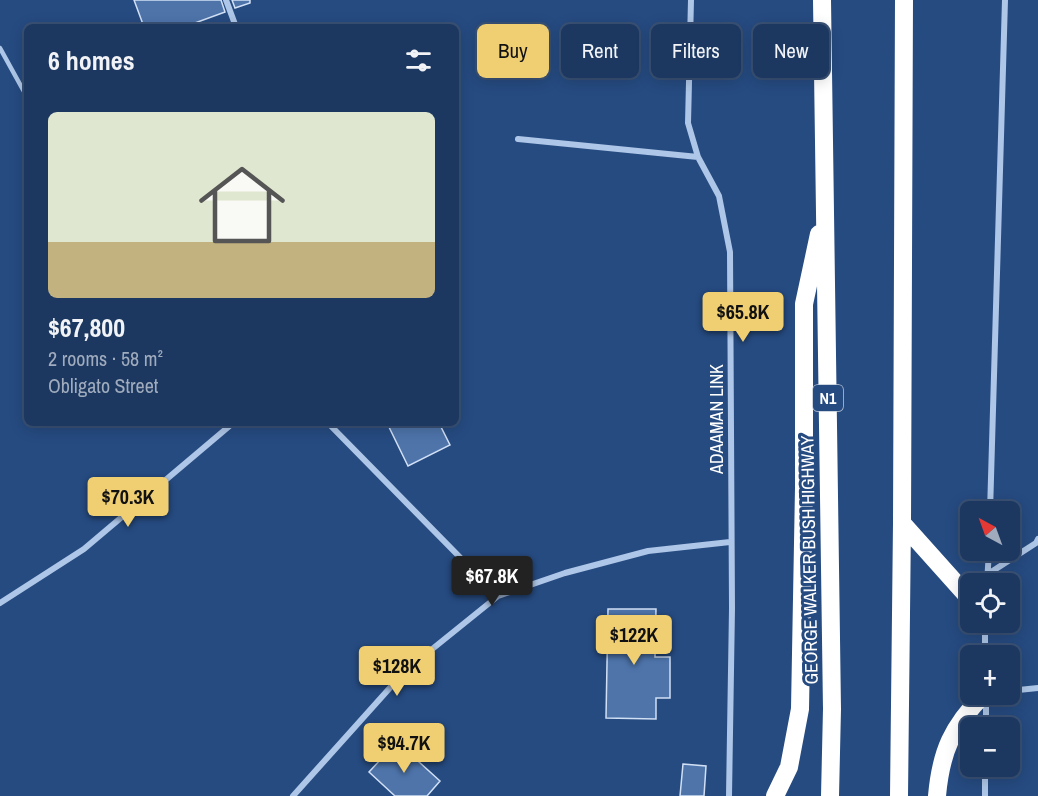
<!DOCTYPE html>
<html lang="en">
<head>
<meta charset="utf-8">
<style>
	:root { --surface:#1c3861; --page:#29436a; --text:#f1f3f6; --muted:#a0acbd; --line:#3a5276; --accent:#f0cf73 }
	body { margin:0; font-family:"Archivo Narrow",sans-serif; background:var(--page); color:var(--text); height:100vh; display:flex; flex-direction:column; font-size:22px; white-space:nowrap }
	* { box-sizing:border-box; margin:0 }
	p { font-size:20px; color:var(--muted) }
	.icon { flex:none; width:33px; height:33px; fill:none; stroke:currentColor; stroke-width:2; stroke-linecap:round; stroke-linejoin:round }
	.map { position:relative; flex:1; overflow:hidden }
	.details { position:absolute; left:24px; top:24px; width:435px; height:402px; display:flex; flex-direction:column; background:var(--surface); border-radius:9px; box-shadow:0 3px 15px #0003,0 0 0 2px var(--line) }
	.details>* { flex:none }
	.hud { position:absolute; left:477px; top:24px; width:471px; height:54px; display:flex; gap:12px }
	.needle { width:39px; rotate:319deg }
	.tools { position:absolute; left:960px; top:501px; display:grid; gap:12px }
	.tools a { display:grid; place-items:center; width:60px; height:60px; border-radius:9px; background:var(--surface); box-shadow:0 3px 15px #0003,0 0 0 2px var(--line); font-size:30px }
	.price { position:absolute; translate:-50% -51px; padding:0 14px; border-radius:6px; background:var(--accent); color:#111; font-size:20px; line-height:39px; filter:drop-shadow(0 2px 3px #0008) }
	.price::after { content:''; position:absolute; left:50%; top:36px; width:18px; height:14px; margin-left:-9px; background:inherit; clip-path:polygon(0 0,100% 0,50% 100%) }
	.price.active { background:#222; color:#fff }
	ul { padding:0; list-style:none }
	li { display:grid; align-content:center; gap:12px; height:318px; padding:0 24px }
	li+li { border-top:2px solid var(--line) }
	li span { display:grid; place-items:center; height:186px; border-radius:9px; color:#555 }
	li>.icon { margin-inline-start:auto }
	span .icon { width:108px; height:108px; fill:#fffc; stroke-width:1 }
	li b { font-size:26px }
	h2 { display:flex; justify-content:space-between; align-items:center; height:72px; padding:0 24px; font-size:26px }
	.pill { padding:0 21px; border-radius:9px; background:var(--surface); box-shadow:0 3px 15px #0003,0 0 0 2px var(--line); font-size:21px; line-height:54px }
	.pill.active { background:var(--accent); color:#111 }
	.map>svg:first-child { display:block }
	.building { fill:#4e74aa; stroke:#d1e0f5; stroke-width:1.5 }
	.lines { fill:none; stroke-linecap:round; stroke-linejoin:round }
	.lane { stroke:#aec6e7; stroke-width:4.5 }
	.street { stroke:#aec6e7; stroke-width:6 }
	.highway { stroke:#fff; stroke-width:18 }
	.labels { text-anchor:middle; dominant-baseline:central; stroke-width:6; stroke-linejoin:round; paint-order:stroke }
	.shield { fill:#264b81; stroke:#bec9d9; stroke-width:1.5 }
	.shield-label { font-size:16px; font-weight:bold; fill:#fff }
	.street-label { font-size:18px; fill:#fff; stroke:#264b81 }
</style>
</head>
<body>
<div class="map">
<svg width="1038" height="796" viewBox="0 0 1038 796">
	<rect width="100%" height="100%" fill="#264b81"/>
	<path class="building" d="M 134,0 L 221,0 L 225,12 L 184,27 L 144,27 Z
		M 232,0 L 250,0 L 250,3 L 235,8 Z
		M 387,423 L 439,423 L 450,445 L 408,466 Z
		M 608,609 L 656,609 L 655,657 L 670,657 L 670,698 L 656,698 L 656,719 L 606,718 Z
		M 397,742 L 440,781 L 427,796 L 395,796 L 369,772 Z
		M 683,764 L 706,766 L 704,796 L 680,796 Z"/>
	<g class="lines">
		<path class="lane" d="M 0,48 L 27,97"/>
		<path class="street" d="M 226,0 L 236,27
			M 691,0 L 688,123 L 698,157 L 719,196 L 730,252 L 732,608 L 729,796
			M 518,139 L 698,157
			M 328,423 L 498,596 L 565,573 L 648,551 L 730,542
			M 990,512 L 1005,0
			M 988,574 L 1036,543 L 1038,539
			M 987,584 L 989,550
			M 0,603 L 84,549 L 233,423
			M 985,622 L 985,656
			M 1010,691 L 1038,688
			M 986,728 L 986,698
			M 293,796 L 405,671 L 498,596
			M 985,796 L 985,766"/>
		<path class="highway" d="M 822,0 L 832,709 L 830,796
			M 902,523 L 970,599
			M 775,796 L 789,767 L 800,709 L 804,488 L 804,304 L 819,234
			M 899,796 L 902,523 L 904,0
			M 937,796 C 941,751 952,727 984,694"/>
	</g>
	<g class="labels">
		<rect class="shield" x="813" y="385" width="30" height="26" rx="4.5"/>
		<g class="shield-label">
			<text x="828" y="398">N1</text>
		</g>
		<g class="street-label">
			<text transform="translate(716 419) rotate(-90)">ADAAMAN LINK</text>
			<text transform="translate(809 560) rotate(-91)">GEORGE WALKER BUSH HIGHWAY</text>
		</g>
	</g>
</svg>
<div class="tools">
<a><svg class="needle" viewBox="-14 -14 28 28"><path d="M0-13l5 13h-10z" fill="#e53935"/><path d="M0 13l5-13h-10z" fill="#a0acbd"/></svg></a>
<a><svg class="icon" aria-label="locate" viewBox="0 0 24 24"><circle cx="12" cy="12" r="6"/><path d="M12 2v4M12 18v4M2 12h4M18 12h4"/></svg></a>
<a>+</a>
<a>−</a>
</div>
<b class="price" style="left:743px;top:343px">$65.8K</b>
<b class="price" style="left:128px;top:528px">$70.3K</b>
<b class="price active" style="left:492px;top:607px">$67.8K</b>
<b class="price" style="left:634px;top:666px">$122K</b>
<b class="price" style="left:397px;top:697px">$128K</b>
<b class="price" style="left:404px;top:774px">$94.7K</b>
<div class="hud">
<a class="pill active">Buy</a>
<a class="pill">Rent</a>
<a class="pill">Filters</a>
<a class="pill">New</a>
</div>
<section class="details">
<h2>6 homes<svg class="icon" aria-label="filters" viewBox="0 0 24 24"><path d="M4 7h16M4 17h16"/><circle cx="9" cy="7" r="2"/><circle cx="15" cy="17" r="2"/></svg></h2>
<ul>
<li><span style="background:linear-gradient(#dfe7d0 70%,#c2b280 0)"><svg class="icon" aria-label="home" viewBox="0 0 24 24"><path d="M3 11l9-7 9 7M6 9v11h12V9"/></svg></span><div><b>$67,800</b><p>2 rooms · 58 m²</p><p>Obligato Street</p></div></li>
</ul>
</section>
</div>
</body>
</html>
